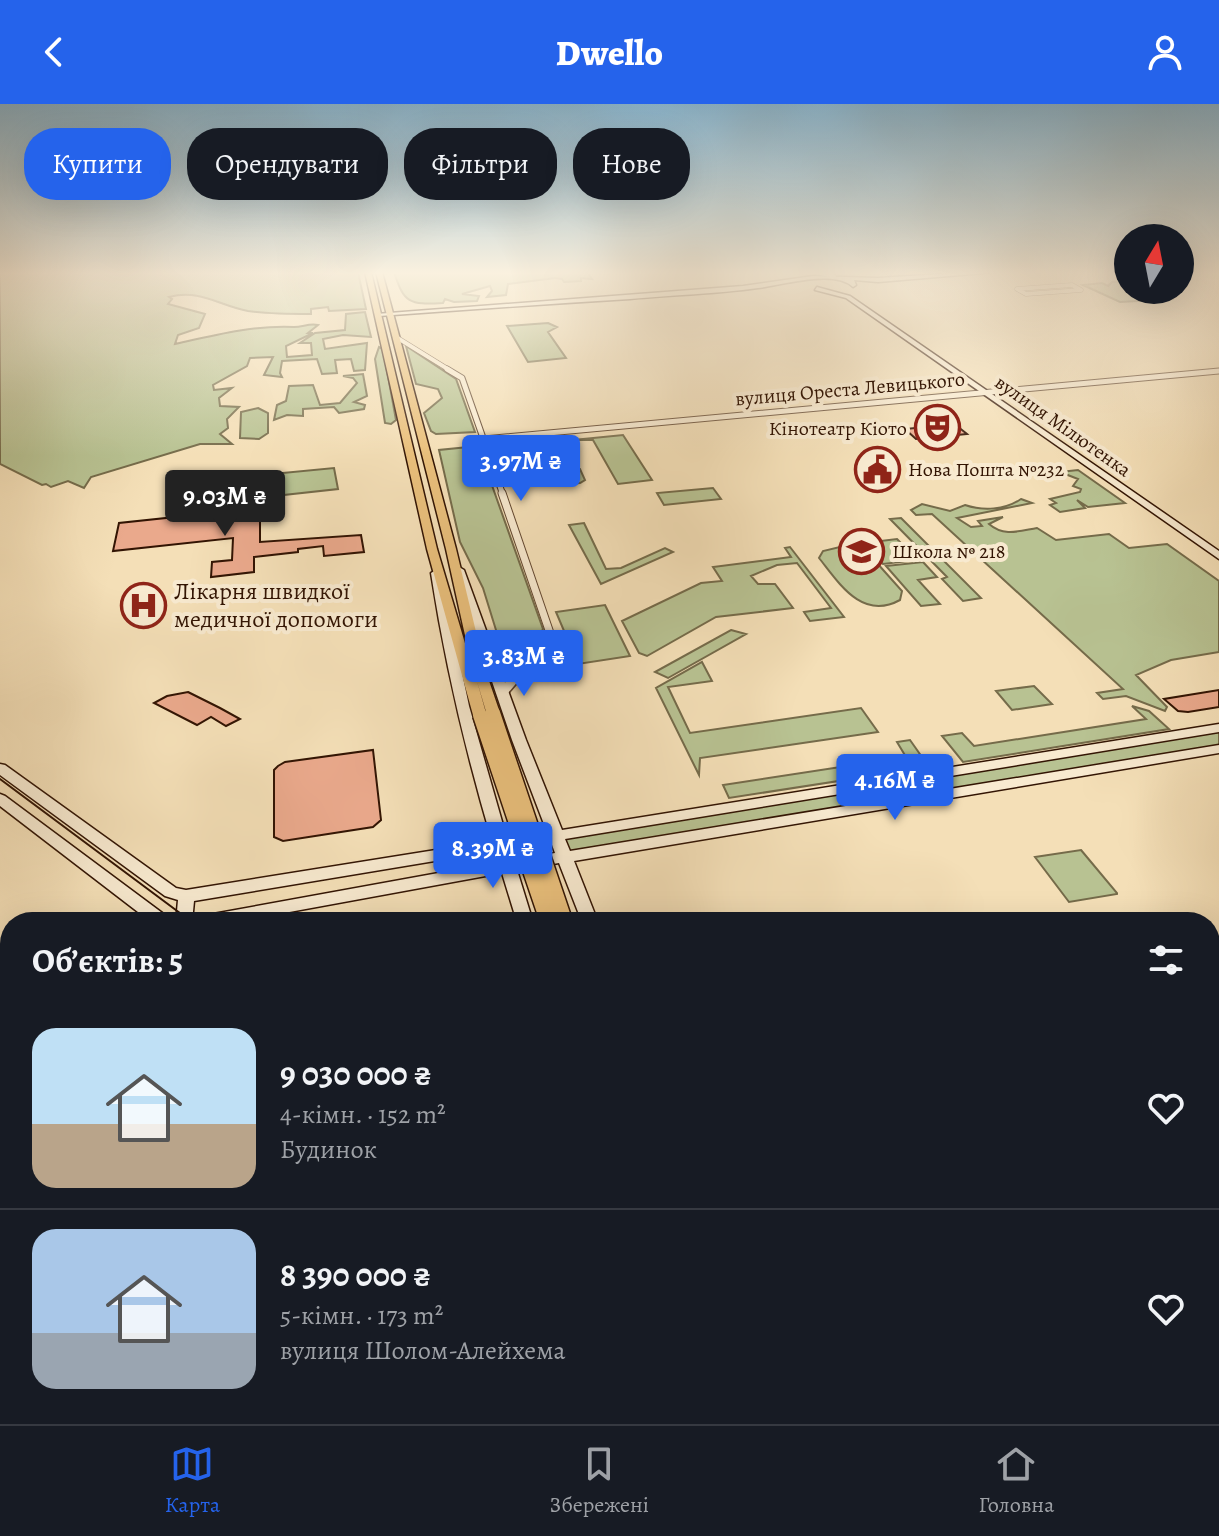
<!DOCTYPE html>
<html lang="uk">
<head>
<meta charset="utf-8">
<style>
	:root { --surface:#171b24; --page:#20242c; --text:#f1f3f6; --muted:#9ea1a6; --line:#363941; --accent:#2563eb }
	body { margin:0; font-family:Alegreya,serif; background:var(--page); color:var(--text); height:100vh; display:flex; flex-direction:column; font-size:30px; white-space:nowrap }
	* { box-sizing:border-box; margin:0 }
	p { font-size:26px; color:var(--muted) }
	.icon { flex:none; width:44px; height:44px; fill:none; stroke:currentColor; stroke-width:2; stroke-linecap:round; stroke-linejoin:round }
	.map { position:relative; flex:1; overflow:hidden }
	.side { position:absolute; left:0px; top:808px; width:1220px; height:512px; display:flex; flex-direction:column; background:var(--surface); border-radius:32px 32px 0 0; box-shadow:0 8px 32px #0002 }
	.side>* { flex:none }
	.hud { position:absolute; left:24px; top:24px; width:800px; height:72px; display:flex; gap:16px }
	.needle { width:52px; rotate:10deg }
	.controls { position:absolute; left:1114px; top:120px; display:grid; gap:16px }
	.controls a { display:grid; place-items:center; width:80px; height:80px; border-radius:50%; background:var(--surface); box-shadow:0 8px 32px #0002; font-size:40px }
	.price { position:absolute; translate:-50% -68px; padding:0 18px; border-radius:8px; background:var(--accent); color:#fff; font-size:26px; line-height:52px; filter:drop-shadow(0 2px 4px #0008) }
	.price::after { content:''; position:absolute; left:50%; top:48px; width:24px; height:18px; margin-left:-12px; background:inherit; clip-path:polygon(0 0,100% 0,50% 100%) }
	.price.selected { background:#222; color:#fff }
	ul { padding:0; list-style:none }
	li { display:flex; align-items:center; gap:24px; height:200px; padding:0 32px }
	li+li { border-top:2px solid var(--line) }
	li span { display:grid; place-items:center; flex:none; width:224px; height:160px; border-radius:24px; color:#555 }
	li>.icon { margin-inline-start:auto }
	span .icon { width:96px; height:96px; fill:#fffc; stroke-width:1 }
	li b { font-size:34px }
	h2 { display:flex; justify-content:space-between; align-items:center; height:96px; padding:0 32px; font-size:34px }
	.chip { padding:0 28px; border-radius:32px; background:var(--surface); box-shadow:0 8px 32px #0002; font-size:28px; line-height:72px }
	.chip.selected { background:var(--accent); color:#fff }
	header { display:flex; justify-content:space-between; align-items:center; height:104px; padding:0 32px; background:var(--accent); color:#fff; font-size:36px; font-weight:800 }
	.tabs { display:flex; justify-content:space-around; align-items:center; height:112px; border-top:2px solid var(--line); background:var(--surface); font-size:22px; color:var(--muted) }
	.tabs a { display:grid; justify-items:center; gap:4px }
	.tabs .selected { color:var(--accent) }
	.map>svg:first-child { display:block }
	.green { fill:#b8c292; stroke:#756b4a; stroke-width:2 }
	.building { fill:#eaa98c; stroke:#321403; stroke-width:2 }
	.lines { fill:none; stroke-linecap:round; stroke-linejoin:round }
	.street-far5-casing { stroke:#624730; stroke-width:5 }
	.street-far4-casing { stroke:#624730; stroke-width:7 }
	.street-far3-casing { stroke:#624730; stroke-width:9 }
	.street-far2-casing { stroke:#624730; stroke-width:12 }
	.street-far1-casing { stroke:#624730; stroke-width:14 }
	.street-casing { stroke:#624730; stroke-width:17 }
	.secondary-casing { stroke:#321403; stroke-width:3 }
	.primary-casing { stroke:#321403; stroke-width:3 }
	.street-far5 { stroke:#f8ead0; stroke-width:4 }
	.street-far4 { stroke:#f8ead0; stroke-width:5 }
	.street-far3 { stroke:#f8ead0; stroke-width:7 }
	.street-far2 { stroke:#f8ead0; stroke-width:9 }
	.street-far1 { stroke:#f8ead0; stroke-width:11 }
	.street { stroke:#f8ead0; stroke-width:14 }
	.secondary { fill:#f8ead0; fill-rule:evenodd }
	.primary { fill:#eac07c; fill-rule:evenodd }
	.tram-far1 { stroke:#321403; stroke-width:2 }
	.tram { stroke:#321403; stroke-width:3 }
	.primary-bridge-far1-casing { stroke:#321403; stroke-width:17; stroke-linecap:butt }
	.primary-bridge-casing { stroke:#321403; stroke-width:20; stroke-linecap:butt }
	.primary-bridge-far1 { stroke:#eac07c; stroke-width:14 }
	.primary-bridge { stroke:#eac07c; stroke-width:17 }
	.labels { text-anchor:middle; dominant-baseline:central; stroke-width:8; stroke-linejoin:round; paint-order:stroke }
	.far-street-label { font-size:20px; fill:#321403; stroke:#f8ead0 }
	.far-poi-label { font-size:20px; fill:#321403; stroke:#f8ead0; text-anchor:start }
	.poi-label { font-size:24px; fill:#321403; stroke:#f8ead0; text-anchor:start }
</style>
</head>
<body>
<header><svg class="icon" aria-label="back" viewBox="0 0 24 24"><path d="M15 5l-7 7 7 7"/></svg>Dwello<svg class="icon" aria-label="person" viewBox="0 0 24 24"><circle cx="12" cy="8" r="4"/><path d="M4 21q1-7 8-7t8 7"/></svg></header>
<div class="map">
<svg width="1219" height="1320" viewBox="0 0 1219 1320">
	<rect width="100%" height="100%" fill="#f4dfb7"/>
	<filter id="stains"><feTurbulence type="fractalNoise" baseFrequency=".0025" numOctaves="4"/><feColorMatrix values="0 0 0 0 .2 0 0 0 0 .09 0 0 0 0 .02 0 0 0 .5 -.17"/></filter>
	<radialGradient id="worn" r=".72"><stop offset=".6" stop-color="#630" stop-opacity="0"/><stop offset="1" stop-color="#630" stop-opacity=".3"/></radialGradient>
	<path class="green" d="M 0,168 L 358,168 L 366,205 L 329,207 L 328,203 L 311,205 L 311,210 C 289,210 269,210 248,207 C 218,201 200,185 169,193 L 172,195 L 168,200 L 205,210 L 199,224 L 178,231 L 175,240 C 215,231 254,221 294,223 C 303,223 309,219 318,221 L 308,229 L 313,229 L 286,242 L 287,253 L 312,251 L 311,239 L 300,239 L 315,229 L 345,226 L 346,210 L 365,208 L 371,233 L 343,231 L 323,235 L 325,245 L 367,239 L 365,266 L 354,267 L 351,255 L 335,256 L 337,269 L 322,270 L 317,255 L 282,257 L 280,269 L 282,273 L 264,271 L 273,253 L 250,254 L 247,262 L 213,281 L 214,286 L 232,284 L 219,294 L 220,302 L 239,303 L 227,315 L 228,324 L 220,330 L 232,340 L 200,340 L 91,373 L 84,384 L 68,377 L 51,383 L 46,380 L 42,381 L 0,360 Z
		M 394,168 L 586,168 L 583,169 L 588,169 L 592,175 L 581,174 L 581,177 L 564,178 L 562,175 L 555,174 L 508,180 L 506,191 L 487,193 L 492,187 L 490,182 L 462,190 L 479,192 L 477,197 L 454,198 L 445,195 L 443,199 C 409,201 404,199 394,168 Z
		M 1128,177 L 1128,186 L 1153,186 L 1174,195 L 1120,198 L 1083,181 L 1102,179 L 1108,182 L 1112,178 Z
		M 548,219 L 557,223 L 548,228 L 566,254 L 528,258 L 507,222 Z
		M 406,242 L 456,275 L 475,328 L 436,330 L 431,327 L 424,309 L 442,294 L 438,285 L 416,280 Z
		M 379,243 L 383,245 L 396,316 L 391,320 L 385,319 L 375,255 Z
		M 363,270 L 367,292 L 354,298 L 365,301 L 364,305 L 339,309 L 334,303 L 303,305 L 303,312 L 287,311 L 274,316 L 277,301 L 286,297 L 289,282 L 313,281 L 320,301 L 340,299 L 357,279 L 353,274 L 343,272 Z
		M 258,304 L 268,309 L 268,329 L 259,335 L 240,334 L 241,308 Z
		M 623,331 L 652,376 L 618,380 L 593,336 L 573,336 Z
		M 478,342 L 543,525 L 539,534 L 509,568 L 483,484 L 460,438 L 439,346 Z
		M 570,346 L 575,356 L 567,357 L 571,366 L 580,365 L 585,376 L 580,379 L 562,381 L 559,376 L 567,374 L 563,366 L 555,367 L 546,348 Z
		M 334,364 L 338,385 L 237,396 L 238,368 L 262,371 Z
		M 1078,366 L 1125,399 L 1088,403 L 1077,396 L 1085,404 L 1060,408 L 1050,401 L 1056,399 L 1050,395 L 1080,388 L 1081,385 L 1073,382 L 1078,375 L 1060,368 Z
		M 713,384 L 721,395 L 664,401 L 657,389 Z
		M 1021,395 L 1032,399 L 957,414 L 971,423 L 982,422 L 978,417 L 1003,413 L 989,420 C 1004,433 1019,427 1037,424 L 1056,436 L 1109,430 L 1129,444 L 1167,440 L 1219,477 L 1219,548 L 1171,556 L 1136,571 L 1167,603 L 1165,607 L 1126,592 L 1103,595 L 1097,589 L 1123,585 L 932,410 L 916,411 L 911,406 L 922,400 L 950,407 L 965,401 C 983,407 1005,406 1021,395 Z
		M 901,414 L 981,494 L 963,497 L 942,475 L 947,473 L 890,415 Z
		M 584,419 L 606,465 L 621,464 L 665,444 L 673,448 L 601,480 L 569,421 Z
		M 897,435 L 917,456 L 883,460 L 864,439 Z
		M 844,442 L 868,449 L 902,487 L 900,496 C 862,517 839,479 819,454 L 823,447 Z
		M 790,443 L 844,513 L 810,517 L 804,508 L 831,504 L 797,459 L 777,461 L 751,472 L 758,480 L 775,480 L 793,504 L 716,513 L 647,552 L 639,549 L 622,517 L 701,479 L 722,477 L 713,463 L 791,453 L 785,444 Z
		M 923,458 L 937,473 L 918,476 L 940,500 L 921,502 L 886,462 Z
		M 605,501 L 630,552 L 578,560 L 556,508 Z
		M 731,526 L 746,530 L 668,574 L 655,568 Z
		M 702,558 L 712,577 L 668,583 L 690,629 L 861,604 L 878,628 L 700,654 L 699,671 L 656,584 Z
		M 1034,582 L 1052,600 L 1012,606 L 996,587 Z
		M 1132,602 L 1149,607 L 1169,625 L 963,658 L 942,632 L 962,629 L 974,642 L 1146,615 Z
		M 1219,625 L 1219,642 L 566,754 L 557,732 Z
		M 910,636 L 929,663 L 729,694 L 723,681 L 906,653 L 897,638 Z
		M 1081,746 L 1117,789 L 1117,790 L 1069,798 L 1035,753 Z
		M 10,1071 L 10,1184 L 0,1193 L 0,1078 Z
		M 485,1310 L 568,1310 L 572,1320 L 496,1320 Z"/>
	<path class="building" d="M 947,314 L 967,330 L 916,335 L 905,325 L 926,323 L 918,317 Z
		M 260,404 L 260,438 L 361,431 L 364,448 L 324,452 L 323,442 L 298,445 L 298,448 L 254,453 L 254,468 L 211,473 L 212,458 L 232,456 L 233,434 L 113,447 L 119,419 Z
		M 1219,586 L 1219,603 L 1188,608 L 1178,607 L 1164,595 Z
		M 188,588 L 220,604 L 240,615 L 226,622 L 211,613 L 197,621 L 154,599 L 167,592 Z
		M 373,646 L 381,716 L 373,723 L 283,737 L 274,733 L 274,666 L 278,662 L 285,658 Z"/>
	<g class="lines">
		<defs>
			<path id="street-far5" d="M 816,168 L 834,172
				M 1072,181 L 1081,186 L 1026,190 L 1017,185 Z
				M 396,233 L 451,267"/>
			<path id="street-far4" d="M 447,265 L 462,274 L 503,391
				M 484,335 L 1219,267"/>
			<path id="street-far3" d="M 502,389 L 551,532 L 536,549"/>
			<path id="street-far2" d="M 503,588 L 538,547"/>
			<path id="street-far1" d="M 0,965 L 10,958"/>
			<path id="street" d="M 845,1310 L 849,1320
				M 335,1320 L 343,1310"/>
			<path id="secondary" d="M 972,168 L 996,168 L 878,178 L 854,176 L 856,181 L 853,183 C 834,165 783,181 758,184 C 716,190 673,191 630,195 C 546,200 463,206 379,212 L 376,210 L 743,182 L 813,172 L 878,174 Z
				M 817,183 L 850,192 L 1219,447 L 1219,455 L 846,194 L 815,186 Z
				M 459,463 L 464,466 L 526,636 L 562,726 L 1219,620 L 1219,628 L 565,735 L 570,747 L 1219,641 L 1219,649 L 574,757 L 598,818 L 582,818 L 559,759 L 517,766 L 533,818 L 517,818 L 502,769 L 235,818 L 194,818 L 196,814 L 202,812 L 499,758 L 495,747 L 194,797 L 192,818 L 176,818 L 178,796 L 165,792 L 0,671 L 0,660 L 5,661 L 176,784 L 186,786 L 492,737 C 466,649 445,560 431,469 L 436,466 L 441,469 L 469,602 L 507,735 L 547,728 L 512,636 L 454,466 ZM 551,738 L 555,749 L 513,756 L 510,745 Z
				M 0,690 L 5,692 L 169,814 L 171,818 L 151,818 L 0,702 Z
				M 573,1310 L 597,1310 L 601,1320 L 577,1320 Z
				M 680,1310 L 704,1310 L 708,1320 L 684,1320 Z
				M 737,1310 L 761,1310 L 763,1320 L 739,1320 Z"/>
			<path id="primary" d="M 365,168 L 371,168 L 437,445 L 472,563 L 446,445 L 376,168 L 382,168 L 456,445 L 485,565 L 500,609 L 498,612 L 493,613 L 486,609 L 477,577 L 487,611 L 480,615 L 473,611 L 427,445 Z
				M 695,1310 L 743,1310 L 747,1320 L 723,1320 L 721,1317 L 722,1320 L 698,1320 Z"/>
		</defs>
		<use href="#street-far5" class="street-far5-casing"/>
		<use href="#street-far4" class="street-far4-casing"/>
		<use href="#street-far3" class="street-far3-casing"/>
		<use href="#street-far2" class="street-far2-casing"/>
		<use href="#street-far1" class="street-far1-casing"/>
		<use href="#street" class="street-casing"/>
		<use href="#secondary" class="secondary-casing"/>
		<use href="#primary" class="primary-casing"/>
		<use href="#street-far5" class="street-far5"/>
		<use href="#street-far4" class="street-far4"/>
		<use href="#street-far3" class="street-far3"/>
		<use href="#street-far2" class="street-far2"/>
		<use href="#street-far1" class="street-far1"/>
		<use href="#street" class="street"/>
		<use href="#secondary" class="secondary"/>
		<use href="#primary" class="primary"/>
		<path class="tram-far1" d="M 0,675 L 192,818"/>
		<path class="tram" d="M 610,1310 L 615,1320"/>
		<defs>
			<path id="primary-bridge-far1" d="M 493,609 L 540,749
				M 480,611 L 526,749"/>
			<path id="primary-bridge" d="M 525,747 L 549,818
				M 540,747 L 564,818"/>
		</defs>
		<use href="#primary-bridge-far1" class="primary-bridge-far1-casing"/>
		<use href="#primary-bridge" class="primary-bridge-casing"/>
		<use href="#primary-bridge-far1" class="primary-bridge-far1"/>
		<use href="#primary-bridge" class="primary-bridge"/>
	</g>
	<linearGradient id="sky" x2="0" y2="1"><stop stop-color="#89b7d2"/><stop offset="0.48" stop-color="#faf1df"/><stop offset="1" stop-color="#faf1df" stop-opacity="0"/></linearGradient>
	<rect width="1219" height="352" fill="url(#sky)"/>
	<defs>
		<symbol id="theatre-ring" viewBox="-11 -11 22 22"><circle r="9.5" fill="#f8ead0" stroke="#8f2418" stroke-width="1.5"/><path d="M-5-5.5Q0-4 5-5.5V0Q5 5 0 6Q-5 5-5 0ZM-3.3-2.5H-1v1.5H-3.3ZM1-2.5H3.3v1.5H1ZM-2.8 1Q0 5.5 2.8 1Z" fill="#8f2418"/></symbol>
		<symbol id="civic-ring" viewBox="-11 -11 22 22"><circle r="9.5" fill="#f8ead0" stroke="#8f2418" stroke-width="1.5"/><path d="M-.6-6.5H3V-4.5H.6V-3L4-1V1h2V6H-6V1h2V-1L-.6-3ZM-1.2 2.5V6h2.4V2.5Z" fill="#8f2418"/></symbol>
		<symbol id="school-ring" viewBox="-11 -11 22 22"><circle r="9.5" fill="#f8ead0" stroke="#8f2418" stroke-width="1.5"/><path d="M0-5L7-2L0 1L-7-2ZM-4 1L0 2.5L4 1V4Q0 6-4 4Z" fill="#8f2418"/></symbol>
		<symbol id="hospital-ring" viewBox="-11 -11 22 22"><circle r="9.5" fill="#f8ead0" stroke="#8f2418" stroke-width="1.5"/><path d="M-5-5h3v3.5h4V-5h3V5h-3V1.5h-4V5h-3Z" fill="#8f2418"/></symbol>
	</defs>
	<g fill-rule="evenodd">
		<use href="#theatre-ring" x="912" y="298" width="51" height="51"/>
		<use href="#civic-ring" x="852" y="340" width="51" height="51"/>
		<use href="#school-ring" x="836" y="422" width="51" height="51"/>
		<use href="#hospital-ring" x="118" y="476" width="51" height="51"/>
	</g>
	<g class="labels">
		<g class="far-street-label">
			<text transform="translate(850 285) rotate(-5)">вулиця Ореста Левицького</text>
			<text transform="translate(1063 322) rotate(35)">вулиця Мілютенка</text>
		</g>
		<g class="far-poi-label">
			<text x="907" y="324" text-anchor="end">Кінотеатр Кіото</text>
			<text x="908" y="365">Нова Пошта №232</text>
			<text x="892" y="447">Школа № 218</text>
		</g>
		<g class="poi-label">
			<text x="174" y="487">Лікарня швидкої<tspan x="174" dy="28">медичної допомоги</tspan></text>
		</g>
	</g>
	<rect width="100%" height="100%" filter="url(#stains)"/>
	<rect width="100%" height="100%" fill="url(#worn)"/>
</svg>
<div class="controls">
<a><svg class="needle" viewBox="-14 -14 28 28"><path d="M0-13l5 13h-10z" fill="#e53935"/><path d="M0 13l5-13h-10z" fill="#9ea1a6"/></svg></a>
</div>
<b class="price" style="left:521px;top:399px">3.97M ₴</b>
<b class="price selected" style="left:225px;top:434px">9.03M ₴</b>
<b class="price" style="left:524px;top:594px">3.83M ₴</b>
<b class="price" style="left:895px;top:718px">4.16M ₴</b>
<b class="price" style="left:493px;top:786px">8.39M ₴</b>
<div class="hud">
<a class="chip selected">Купити</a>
<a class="chip">Орендувати</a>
<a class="chip">Фільтри</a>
<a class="chip">Нове</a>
</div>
<section class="side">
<h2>Об’єктів: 5<svg class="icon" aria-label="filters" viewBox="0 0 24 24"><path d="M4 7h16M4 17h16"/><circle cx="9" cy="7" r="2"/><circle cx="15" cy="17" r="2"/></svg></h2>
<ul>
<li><span style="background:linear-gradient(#bfe0f5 60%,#b9a48a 0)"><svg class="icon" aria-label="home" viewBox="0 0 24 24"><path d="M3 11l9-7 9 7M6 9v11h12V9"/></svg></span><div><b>9 030 000 ₴</b><p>4-кімн. · 152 m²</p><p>Будинок</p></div><svg class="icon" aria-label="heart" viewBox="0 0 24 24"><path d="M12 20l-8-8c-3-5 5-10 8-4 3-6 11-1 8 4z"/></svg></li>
<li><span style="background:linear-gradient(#a9c7e8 65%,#9aa5b1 0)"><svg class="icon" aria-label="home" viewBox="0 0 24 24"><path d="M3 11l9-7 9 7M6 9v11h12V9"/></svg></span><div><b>8 390 000 ₴</b><p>5-кімн. · 173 m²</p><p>вулиця Шолом-Алейхема</p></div><svg class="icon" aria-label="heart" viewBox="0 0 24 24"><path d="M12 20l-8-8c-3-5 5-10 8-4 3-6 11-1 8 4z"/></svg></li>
</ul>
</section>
</div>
<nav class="tabs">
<a class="selected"><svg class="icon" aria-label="map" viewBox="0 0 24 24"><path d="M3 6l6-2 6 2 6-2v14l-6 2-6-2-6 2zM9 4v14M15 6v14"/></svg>Карта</a>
<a><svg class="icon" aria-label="saved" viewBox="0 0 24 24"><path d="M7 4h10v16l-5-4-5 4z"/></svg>Збережені</a>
<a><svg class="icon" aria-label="home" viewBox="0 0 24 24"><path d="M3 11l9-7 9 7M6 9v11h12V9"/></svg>Головна</a>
</nav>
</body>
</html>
